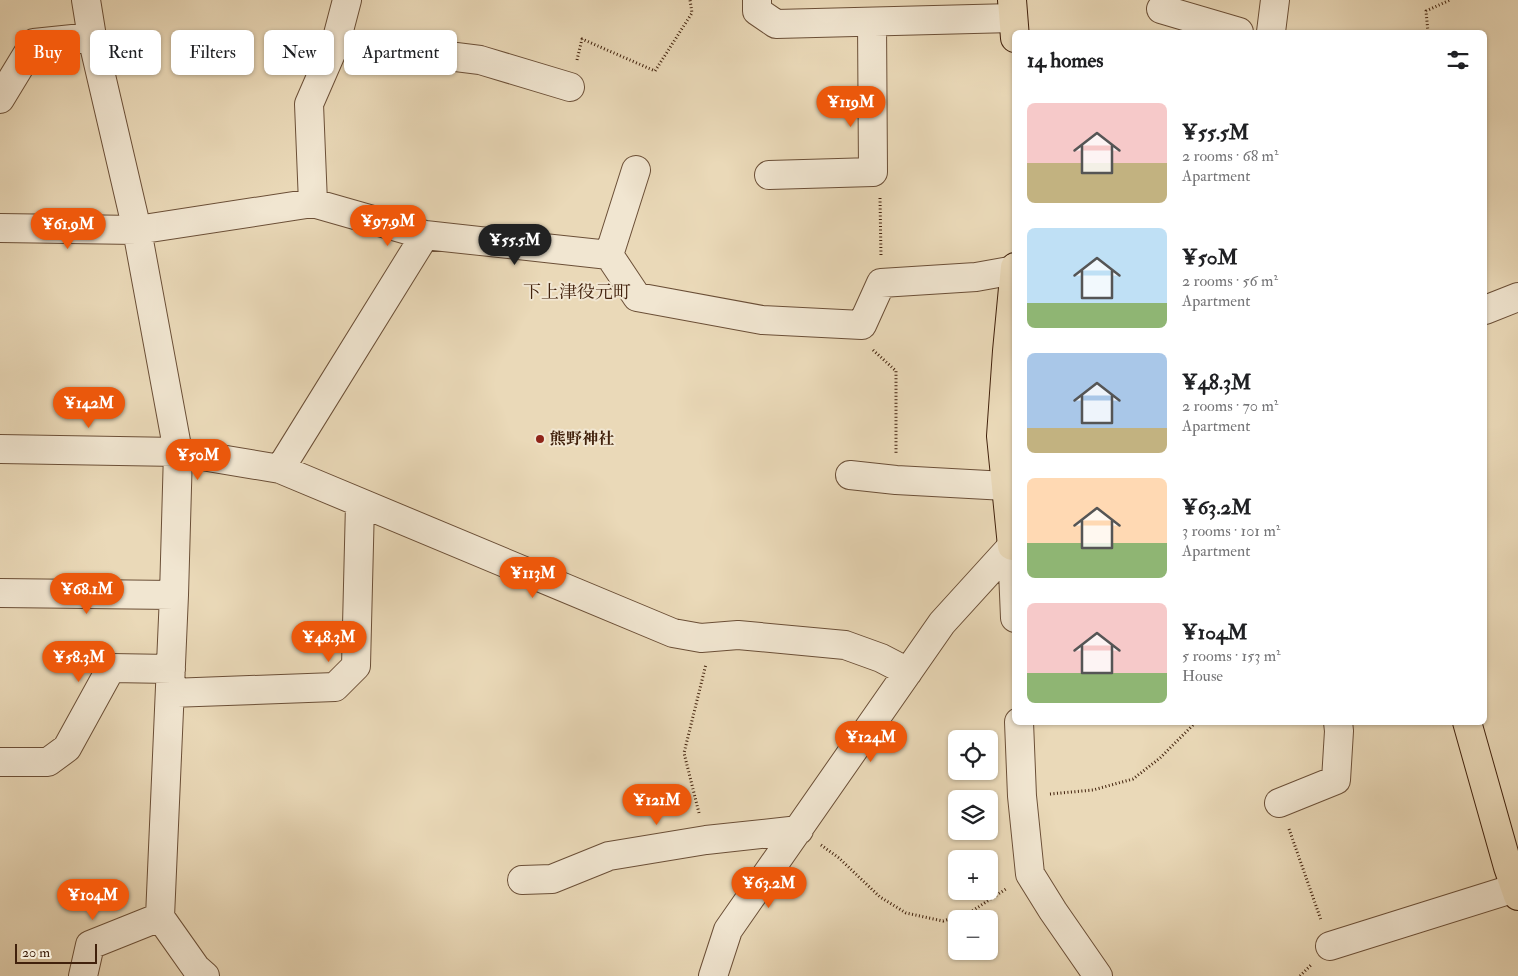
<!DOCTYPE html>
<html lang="en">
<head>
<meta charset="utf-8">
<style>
	:root { --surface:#fff; --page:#f2f2f2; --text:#202124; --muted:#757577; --accent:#ea580c }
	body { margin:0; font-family:"IM FELL Double Pica","Noto Serif JP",serif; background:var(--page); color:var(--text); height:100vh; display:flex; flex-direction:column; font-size:19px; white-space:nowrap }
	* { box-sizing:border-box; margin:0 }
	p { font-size:16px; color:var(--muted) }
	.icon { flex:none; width:28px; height:28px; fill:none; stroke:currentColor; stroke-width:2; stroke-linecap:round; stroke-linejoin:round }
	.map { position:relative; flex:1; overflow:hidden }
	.panel { position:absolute; left:1012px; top:30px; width:475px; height:695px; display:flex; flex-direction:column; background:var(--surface); border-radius:8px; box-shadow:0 1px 4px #0004 }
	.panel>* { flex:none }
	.banner { position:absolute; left:15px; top:30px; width:475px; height:45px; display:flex; gap:10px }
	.buttons { position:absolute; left:948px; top:730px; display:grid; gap:10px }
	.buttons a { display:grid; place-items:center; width:50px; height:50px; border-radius:8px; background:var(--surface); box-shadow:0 1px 4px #0004; font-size:25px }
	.scale { position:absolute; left:15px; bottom:12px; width:82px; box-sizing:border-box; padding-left:5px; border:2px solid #41210c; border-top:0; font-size:14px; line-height:18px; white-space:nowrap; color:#41210c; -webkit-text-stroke:4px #f1e6d1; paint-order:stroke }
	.price { position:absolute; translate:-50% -42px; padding:0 11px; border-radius:18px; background:var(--accent); color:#fff; font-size:16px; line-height:32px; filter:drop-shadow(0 1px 2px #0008) }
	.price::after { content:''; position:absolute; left:50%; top:30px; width:15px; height:11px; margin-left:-8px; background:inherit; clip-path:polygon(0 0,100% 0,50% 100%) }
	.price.active { background:#222; color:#fff }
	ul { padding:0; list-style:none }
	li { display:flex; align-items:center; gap:15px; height:125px; padding:0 15px }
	li span { display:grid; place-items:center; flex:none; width:140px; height:100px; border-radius:8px; color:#555 }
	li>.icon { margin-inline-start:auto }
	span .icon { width:60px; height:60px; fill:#fffc; stroke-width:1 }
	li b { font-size:21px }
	h2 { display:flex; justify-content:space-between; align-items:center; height:60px; padding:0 15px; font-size:21px }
	.chip { padding:0 18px; border-radius:8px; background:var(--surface); box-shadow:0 1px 4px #0004; font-size:18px; line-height:45px }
	.chip.active { background:var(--accent); color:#fff }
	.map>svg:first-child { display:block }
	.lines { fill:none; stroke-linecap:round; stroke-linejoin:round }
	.minor-casing { stroke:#6b4f37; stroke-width:30 }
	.major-casing { stroke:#41210c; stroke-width:30 }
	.path { stroke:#41210c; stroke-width:3; stroke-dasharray:1 2.5; stroke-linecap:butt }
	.minor { stroke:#f1e6d1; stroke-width:28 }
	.major { stroke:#ead9b8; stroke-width:28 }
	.poi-dot { fill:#8f2418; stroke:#f1e6d1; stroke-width:2 }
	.labels { text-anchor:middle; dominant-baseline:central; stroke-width:4; stroke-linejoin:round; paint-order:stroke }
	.poi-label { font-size:16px; font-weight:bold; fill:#41210c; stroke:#f1e6d1; text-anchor:start }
	.neighbourhood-label { font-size:18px; fill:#41210c; stroke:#f1e6d1 }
</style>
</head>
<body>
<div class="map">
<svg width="1518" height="976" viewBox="0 0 1518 976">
	<rect width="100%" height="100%" fill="#ead9b8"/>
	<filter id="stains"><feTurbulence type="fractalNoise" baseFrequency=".004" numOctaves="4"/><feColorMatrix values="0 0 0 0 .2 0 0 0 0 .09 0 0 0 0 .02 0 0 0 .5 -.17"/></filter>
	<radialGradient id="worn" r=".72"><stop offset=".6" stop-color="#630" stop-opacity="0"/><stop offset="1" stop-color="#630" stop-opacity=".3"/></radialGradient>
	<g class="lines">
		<defs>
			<path id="minor" d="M 86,0 L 92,37 L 137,230 L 178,452 L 174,595 L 160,917 L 196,968 L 205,976
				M 757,0 L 757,11 L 776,24 L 1013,18
				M 1161,9 L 1239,32
				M 1271,32 L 1275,0
				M 336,42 L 480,60 L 570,87
				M 0,99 L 34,43 L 92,37
				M 769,175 L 873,172 L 872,22
				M 313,203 L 309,104 L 336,42 L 347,0
				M 0,228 L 137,230 L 313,203 L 425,235 L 280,469
				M 425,235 L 609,255
				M 609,255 L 637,297 L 762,320 L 862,325 L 881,283 L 976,277 L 1015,270
				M 609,255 L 636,170
				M 1485,310 L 1518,297
				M 0,449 L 178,452 L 280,469 L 673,633 L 701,638 L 738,635 L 845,645 L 881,658 L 908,672
				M 850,475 L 896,480 L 1006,486
				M 1012,546 L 1015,618
				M 0,593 L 174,595
				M 170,693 L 335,687 L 356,666 L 360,504
				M 1019,722 L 1022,796 L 1030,874 L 1053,911 L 1098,976
				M 0,762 L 48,762 L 67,748 L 111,668 L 171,669
				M 1279,803 L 1336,780 L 1339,731 L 1338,722
				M 522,880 L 552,879 L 609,856 L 706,840 L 799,830
				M 1330,946 L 1515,888
				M 83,976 L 90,945 L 160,917
				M 713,976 L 728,930 L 942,623 L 1012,546"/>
			<path id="major" d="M 1012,0 L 1015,38
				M 1015,267 L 1007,351 L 1001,436 L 1012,546 L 1015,543
				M 1467,722 L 1508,867 L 1518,896"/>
		</defs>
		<use href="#minor" class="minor-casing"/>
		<use href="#major" class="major-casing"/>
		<path class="path" d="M 1428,32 L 1426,11 L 1450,0
			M 577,60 L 582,39 L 655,71 L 692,13 L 690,0
			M 880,198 L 881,257
			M 873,350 L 896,371 L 896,453
			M 1050,794 L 1093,790 L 1133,779 L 1160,758 L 1196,722
			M 699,813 L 684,753 L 706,664
			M 1289,829 L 1321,920
			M 821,845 L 839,858 L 880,897 L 906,913 L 943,921 L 969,913 L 1006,889
			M 1300,976 L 1312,964"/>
		<use href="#minor" class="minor"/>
		<use href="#major" class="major"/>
	</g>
	<circle class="poi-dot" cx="540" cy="439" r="5"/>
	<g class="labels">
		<g class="poi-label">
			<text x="550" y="439">熊野神社</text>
		</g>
		<g class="neighbourhood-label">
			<text x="577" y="292">下上津役元町</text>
		</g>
	</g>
	<rect width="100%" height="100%" filter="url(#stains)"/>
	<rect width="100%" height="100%" fill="url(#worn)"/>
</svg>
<div class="buttons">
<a><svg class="icon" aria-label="locate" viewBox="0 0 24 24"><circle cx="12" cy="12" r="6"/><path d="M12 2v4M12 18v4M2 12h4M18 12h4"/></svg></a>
<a><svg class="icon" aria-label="layers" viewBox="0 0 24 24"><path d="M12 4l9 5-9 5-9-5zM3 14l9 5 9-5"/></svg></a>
<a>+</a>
<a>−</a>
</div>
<div class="scale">20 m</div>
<b class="price" style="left:851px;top:128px">¥119M</b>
<b class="price" style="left:388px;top:247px">¥97.9M</b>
<b class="price" style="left:68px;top:250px">¥61.9M</b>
<b class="price active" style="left:515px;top:266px">¥55.5M</b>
<b class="price" style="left:89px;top:429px">¥142M</b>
<b class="price" style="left:198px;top:481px">¥50M</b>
<b class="price" style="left:533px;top:599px">¥113M</b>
<b class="price" style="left:87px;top:615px">¥68.1M</b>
<b class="price" style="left:329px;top:663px">¥48.3M</b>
<b class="price" style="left:79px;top:683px">¥58.3M</b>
<b class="price" style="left:871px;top:763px">¥124M</b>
<b class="price" style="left:657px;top:826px">¥121M</b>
<b class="price" style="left:769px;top:909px">¥63.2M</b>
<b class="price" style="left:93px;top:921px">¥104M</b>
<div class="banner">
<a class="chip active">Buy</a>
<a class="chip">Rent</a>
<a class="chip">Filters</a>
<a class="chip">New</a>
<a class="chip">Apartment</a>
</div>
<section class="panel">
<h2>14 homes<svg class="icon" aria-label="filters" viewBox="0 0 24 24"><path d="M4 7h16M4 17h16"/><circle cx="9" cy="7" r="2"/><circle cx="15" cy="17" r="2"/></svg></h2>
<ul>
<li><span style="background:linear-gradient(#f6c9c9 60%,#c2b280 0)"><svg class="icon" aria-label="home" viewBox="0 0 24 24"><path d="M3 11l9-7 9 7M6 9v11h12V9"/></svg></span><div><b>¥55.5M</b><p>2 rooms · 68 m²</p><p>Apartment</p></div></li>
<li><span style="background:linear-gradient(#bfe0f5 75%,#8fb573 0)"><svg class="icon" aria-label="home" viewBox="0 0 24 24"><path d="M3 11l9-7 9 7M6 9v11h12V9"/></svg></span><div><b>¥50M</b><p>2 rooms · 56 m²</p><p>Apartment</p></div></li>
<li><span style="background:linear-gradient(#a9c7e8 75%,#c2b280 0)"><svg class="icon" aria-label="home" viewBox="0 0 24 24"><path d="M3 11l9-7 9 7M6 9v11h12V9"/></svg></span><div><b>¥48.3M</b><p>2 rooms · 70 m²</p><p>Apartment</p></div></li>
<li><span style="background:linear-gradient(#ffd9b3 65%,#8fb573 0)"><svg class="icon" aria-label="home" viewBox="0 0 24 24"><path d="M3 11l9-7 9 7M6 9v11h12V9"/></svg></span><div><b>¥63.2M</b><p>3 rooms · 101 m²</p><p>Apartment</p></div></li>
<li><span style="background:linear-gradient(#f6c9c9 70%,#8fb573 0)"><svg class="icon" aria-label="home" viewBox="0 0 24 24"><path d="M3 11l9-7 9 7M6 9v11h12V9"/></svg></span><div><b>¥104M</b><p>5 rooms · 153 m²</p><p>House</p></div></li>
</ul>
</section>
</div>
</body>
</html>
